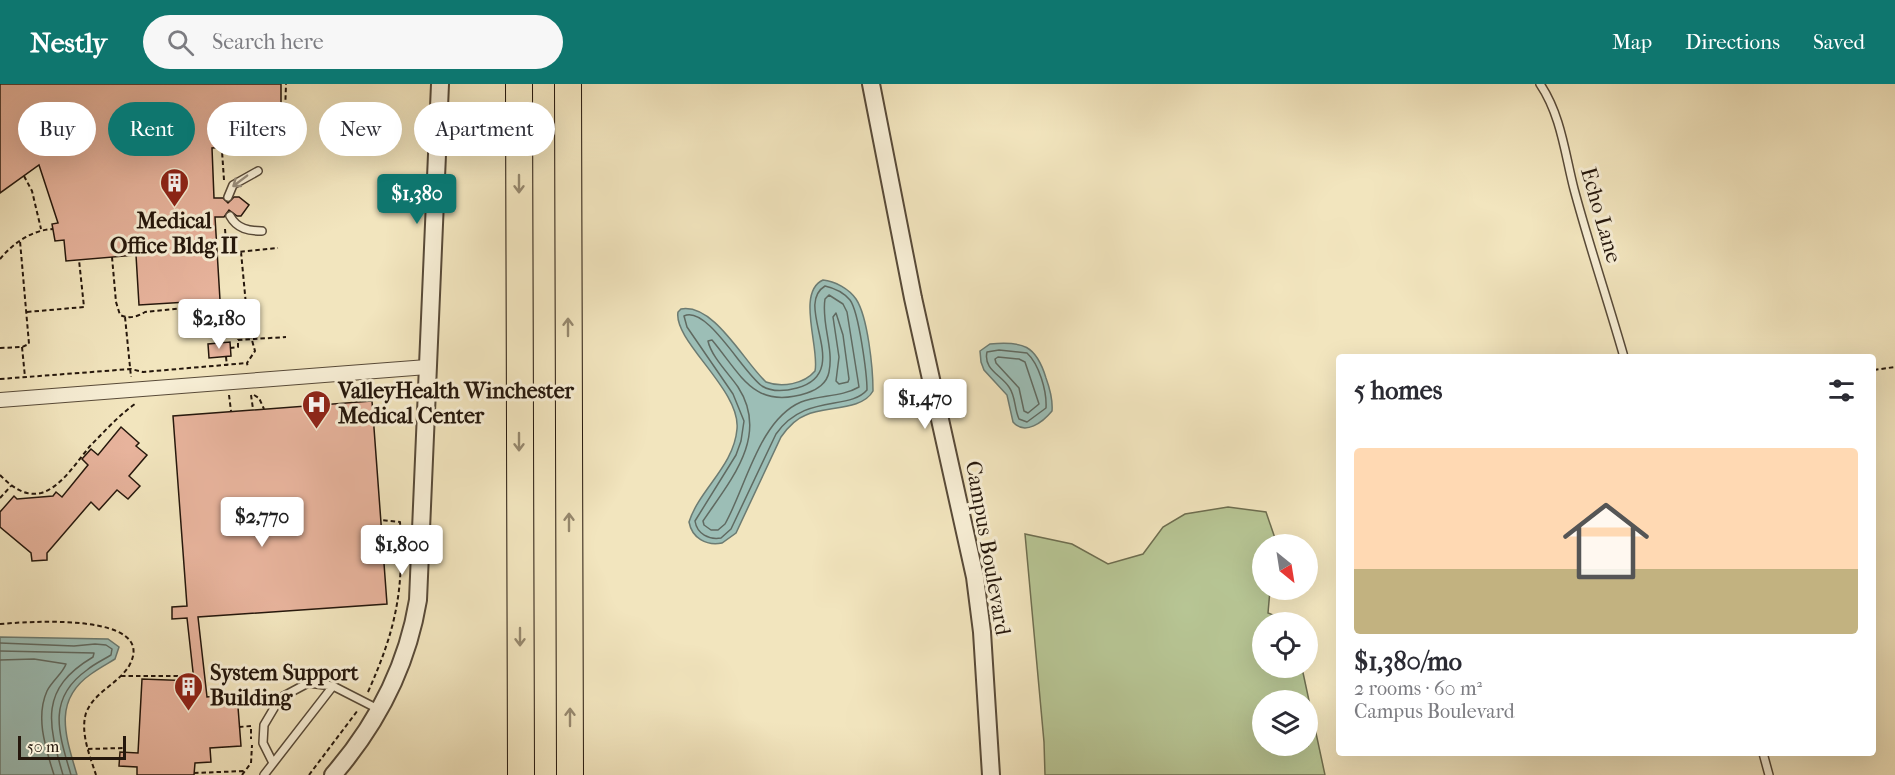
<!DOCTYPE html>
<html lang="en">
<head>
<meta charset="utf-8">
<style>
	:root { --surface:#fff; --page:#f7f7f7; --text:#2b2b33; --muted:#7c7c81; --accent:#0f766e }
	body { margin:0; font-family:"IM FELL French Canon",serif; background:var(--page); color:var(--text); height:100vh; display:flex; flex-direction:column; font-size:22px; white-space:nowrap }
	* { box-sizing:border-box; margin:0 }
	p { font-size:20px; color:var(--muted) }
	.icon { flex:none; width:33px; height:33px; fill:none; stroke:currentColor; stroke-width:2; stroke-linecap:round; stroke-linejoin:round }
	.map { position:relative; flex:1; overflow:hidden }
	.drawer { position:absolute; left:1336px; top:270px; width:540px; height:402px; display:flex; flex-direction:column; background:var(--surface); border-radius:6px; box-shadow:0 6px 24px #0002 }
	.drawer>* { flex:none }
	.hud { position:absolute; left:18px; top:18px; width:570px; height:54px; display:flex; gap:12px }
	.needle { width:39px; rotate:150deg }
	.tools { position:absolute; left:1252px; top:450px; display:grid; gap:12px }
	.tools a { display:grid; place-items:center; width:66px; height:66px; border-radius:50%; background:var(--surface); box-shadow:0 6px 24px #0002; font-size:30px }
	.scale { position:absolute; left:18px; bottom:15px; width:108px; box-sizing:border-box; padding-left:6px; border:3px solid #25170c; border-top:0; font-size:16px; line-height:21px; white-space:nowrap; color:#25170c; -webkit-text-stroke:4px #f7eed5; paint-order:stroke }
	.price { position:absolute; translate:-50% -51px; padding:0 14px; border-radius:6px; background:#fff; color:#222; font-size:20px; line-height:39px; filter:drop-shadow(0 2px 3px #0008) }
	.price::after { content:''; position:absolute; left:50%; top:36px; width:18px; height:14px; margin-left:-9px; background:inherit; clip-path:polygon(0 0,100% 0,50% 100%) }
	.price.selected { background:var(--accent); color:#fff }
	ul { padding:0; list-style:none }
	li { display:grid; align-content:center; gap:12px; height:318px; padding:0 18px }
	li span { display:grid; place-items:center; height:186px; border-radius:6px; color:#555 }
	li>.icon { margin-inline-start:auto }
	span .icon { width:108px; height:108px; fill:#fffc; stroke-width:1 }
	li b { font-size:26px }
	h2 { display:flex; justify-content:space-between; align-items:center; height:72px; padding:0 18px; font-size:26px }
	.chip { padding:0 21px; border-radius:27px; background:var(--surface); box-shadow:0 6px 24px #0002; font-size:21px; line-height:54px }
	.chip.selected { background:var(--accent); color:#fff }
	header { display:flex; align-items:center; gap:36px; box-sizing:border-box; height:84px; padding:0 30px; background:var(--accent); color:#fff }
	header strong { font-size:28px }
	nav { display:flex; gap:33px; margin-inline-start:auto; font-size:21px }
	.search { width:420px; height:54px; background:var(--page); display:flex; align-items:center; gap:15px; box-sizing:border-box; padding:0 21px; border-radius:33px; color:var(--muted); font-size:22px }
	.map>svg:first-child { display:block }
	.green { fill:#b7c594; stroke:#6e6e50; stroke-width:1.5; fill-rule:evenodd }
	.water { fill:#9cbeb6; stroke:#6c7b72; stroke-width:1.5 }
	.lines { fill:none; stroke-linecap:round; stroke-linejoin:round }
	.shore { stroke:#606a61; stroke-width:1.5 }
	.building { fill:#e7b39c; stroke:#25170c; stroke-width:1.5 }
	.service-casing { stroke:#584a38; stroke-width:10 }
	.minor-casing { stroke:#584a38; stroke-width:16 }
	.tertiary-casing { stroke:#584a38; stroke-width:20 }
	.motorway-casing { stroke:#25170c; stroke-width:28 }
	.path { stroke:#25170c; stroke-width:2; stroke-dasharray:4.5 3; stroke-linecap:butt }
	.service { stroke:#f7eed5; stroke-width:7 }
	.minor { stroke:#f7eed5; stroke-width:14 }
	.tertiary { stroke:#f7eed5; stroke-width:16 }
	.motorway { stroke:#f2e5be; stroke-width:26 }
	.oneway { stroke:#988d7b }
	.oneway2 { stroke:#96886e }
	.labels { text-anchor:middle; dominant-baseline:central; stroke-width:6; stroke-linejoin:round; paint-order:stroke }
	.street-label { font-size:22px; fill:#25170c; stroke:#f7eed5 }
	.poi-label { font-size:22px; font-weight:bold; fill:#25170c; stroke:#f7eed5; text-anchor:start }
</style>
</head>
<body>
<header>
<strong>Nestly</strong>
<div class="search"><svg class="icon" aria-label="search" viewBox="0 0 24 24"><circle cx="10" cy="10" r="6"/><path d="M15 15l6 6"/></svg>Search here</div>
<nav><a>Map</a><a>Directions</a><a>Saved</a></nav>
</header>
<div class="map">
<svg width="1895" height="691" viewBox="0 0 1895 691">
	<rect width="100%" height="100%" fill="#f2e5be"/>
	<filter id="stains"><feTurbulence type="fractalNoise" baseFrequency=".00333" numOctaves="4"/><feColorMatrix values="0 0 0 0 .2 0 0 0 0 .09 0 0 0 0 .02 0 0 0 .5 -.17"/></filter>
	<radialGradient id="worn" r=".72"><stop offset=".6" stop-color="#630" stop-opacity="0"/><stop offset="1" stop-color="#630" stop-opacity=".3"/></radialGradient>
	<path class="green" d="M 1228,423 L 1266,428 L 1277,460 L 1263,460 L 1263,506 L 1270,506 L 1268,529 L 1284,535 L 1286,538 L 1263,538 L 1263,584 L 1302,584 L 1325,691 L 1045,691 L 1044,658 L 1025,450 L 1072,460 L 1108,480 L 1143,470 L 1163,443 L 1185,430 ZM 1263,616 L 1308,616 L 1308,662 L 1263,662 Z"/>
	<path class="water" d="M 823,196 C 835,197 849,205 856,215 C 868,233 873,285 873,307 C 862,327 825,322 806,331 C 795,335 788,343 781,353 L 736,449 L 722,459 C 706,462 692,454 689,438 C 699,406 734,382 737,345 C 741,306 673,257 678,228 L 681,225 C 714,219 744,278 766,298 C 782,304 804,300 815,287 C 820,265 796,208 823,196 Z
		M 990,260 C 1023,257 1036,261 1046,294 C 1050,305 1053,315 1052,327 C 1043,338 1025,352 1013,338 L 1007,311 L 984,286 L 981,278 L 980,267 Z
		M 0,553 L 108,555 L 119,563 L 115,575 C 107,580 99,584 91,590 C 52,617 66,653 77,691 L 0,691 Z"/>
	<g class="lines">
		<path class="shore" d="M 825,202 C 834,204 844,209 850,216 C 859,228 867,291 867,306 C 849,327 805,309 776,350 L 731,445 L 721,454 C 709,456 697,450 695,437 L 736,371 L 741,357 L 744,337 L 733,310 L 687,243 L 684,232 C 707,221 743,289 762,302 C 773,309 786,307 797,304 C 855,288 792,222 825,202 Z
			M 829,211 L 843,220 L 847,228 L 859,303 C 842,313 819,311 801,318 C 759,336 746,403 725,440 L 718,446 L 711,446 L 704,441 L 703,437 C 730,397 770,352 738,303 C 729,290 711,272 708,257 L 712,256 C 742,292 754,326 807,309 C 817,306 827,299 829,288 C 834,264 821,239 825,215 Z
			M 836,229 L 843,251 L 849,295 L 848,298 L 839,300 L 836,297 L 839,273 L 833,233 Z
			M 999,266 L 1027,269 C 1039,280 1047,307 1046,324 L 1027,338 L 1019,335 C 1014,324 1016,313 1009,303 C 1001,291 983,285 987,268 Z
			M 998,273 L 1019,275 L 1025,278 L 1039,320 L 1028,329 L 1024,327 L 1019,304 L 996,279 L 995,275 Z
			M 0,559 L 74,562 L 95,560 L 106,561 L 112,565 L 111,571 C 103,576 94,580 87,586 C 46,615 59,650 71,691
			M 0,567 L 94,569 L 93,573 C 39,605 48,639 63,691
			M 0,576 L 34,575 L 66,580 C 63,589 52,597 47,607 C 35,634 46,665 54,691"/>
	</g>
	<path class="building" d="M 0,0 L 281,0 L 281,26 L 275,53 L 264,53 L 264,61 L 212,64 L 214,114 L 223,114 L 228,119 L 234,113 L 239,113 L 249,121 L 241,132 L 237,132 L 229,126 L 224,133 L 215,133 L 220,216 L 139,221 L 136,171 L 66,177 L 64,156 L 55,157 L 52,140 L 58,139 L 39,81 L 0,109 Z
		M 230,258 L 231,272 L 209,274 L 208,260 Z
		M 372,317 L 387,520 L 198,533 L 207,613 L 237,610 L 241,662 L 210,664 L 211,678 L 195,679 L 194,691 L 137,691 L 137,683 L 119,682 L 120,668 L 138,669 L 142,595 L 194,597 L 187,534 L 172,535 L 172,523 L 187,522 L 173,332 Z
		M 121,343 L 139,359 L 136,362 L 147,371 L 129,392 L 140,402 L 128,415 L 117,406 L 99,426 L 91,418 L 47,469 L 47,476 L 32,477 L 31,469 L 0,443 L 0,428 L 14,412 L 17,415 L 53,412 L 56,408 L 62,413 L 88,381 L 82,375 L 91,365 L 98,371 Z"/>
	<g class="lines">
		<defs>
			<path id="service" d="M 1540,0 C 1561,31 1565,70 1574,105 C 1589,161 1608,217 1624,273
				M 228,113 L 233,101 L 258,87
				M 230,132 C 237,145 249,147 262,147
				M 1763,669 L 1769,691
				M 273,679 L 263,659 L 264,641 L 280,614 L 308,599 L 333,602
				M 264,691 L 333,602 L 378,625"/>
			<path id="minor" d="M 0,316 L 427,283"/>
			<path id="tertiary" d="M 871,0 L 913,214 L 975,493 L 982,548 L 991,691
				M 333,691 C 378,639 407,583 418,516 L 440,0"/>
			<path id="motorway" d="M 519,0 L 521,691
				M 568,0 L 570,691"/>
		</defs>
		<use href="#service" class="service-casing"/>
		<use href="#minor" class="minor-casing"/>
		<use href="#tertiary" class="tertiary-casing"/>
		<use href="#motorway" class="motorway-casing"/>
		<path class="path" d="M 24,92 L 32,107 L 41,145
			M 224,96 L 222,67 L 279,64 L 285,29 L 286,0
			M 225,145 L 227,169 L 278,164
			M 241,168 L 248,242 L 255,267 L 247,279 L 248,284
			M 112,173 L 116,218 L 120,231 C 129,235 137,233 145,228 L 194,223
			M 0,175 C 13,159 32,146 53,145
			M 27,228 L 84,223 L 79,176
			M 125,233 L 131,293
			M 22,263 L 25,293
			M 0,264 L 22,263 L 29,260 L 20,157
			M 230,264 L 238,263 L 238,256 L 286,253
			M 226,273 L 227,282
			M 1874,286 L 1895,283
			M 0,295 L 131,285 L 143,288 L 247,279
			M 229,311 L 231,327
			M 251,311 L 253,325
			M 254,311 L 259,314 L 264,325
			M 0,391 C 11,402 24,413 41,409 C 62,403 77,377 91,361 C 105,347 118,332 135,320
			M 0,414 L 11,402
			M 0,540 C 23,538 160,527 129,582 C 118,600 94,608 86,629 C 80,649 90,672 96,691
			M 121,592 L 193,592
			M 368,608 C 396,545 404,507 400,438 L 381,436
			M 239,643 L 251,642 L 251,655
			M 88,665 L 123,664
			M 194,689 L 245,687
			M 242,691 L 251,679 L 252,661
			M 309,691 L 358,626"/>
		<use href="#service" class="service"/>
		<use href="#minor" class="minor"/>
		<use href="#tertiary" class="tertiary"/>
		<use href="#motorway" class="motorway"/>
	</g>
	<defs><path id="oneway-shaft" d="M-6 0H5M1.5-3L5.5 0L1.5 3" fill="none" stroke-width="1.6" stroke-linecap="round" stroke-linejoin="round" transform="scale(1.5)"/></defs>
	<use class="oneway" href="#oneway-shaft" transform="translate(240 97) rotate(143)"/>
	<g class="oneway2">
		<use href="#oneway-shaft" transform="translate(519 100) rotate(90)"/>
		<use href="#oneway-shaft" transform="translate(568 243) rotate(-90)"/>
		<use href="#oneway-shaft" transform="translate(519 358) rotate(90)"/>
		<use href="#oneway-shaft" transform="translate(569 438) rotate(-90)"/>
		<use href="#oneway-shaft" transform="translate(520 553) rotate(90)"/>
		<use href="#oneway-shaft" transform="translate(570 633) rotate(-90)"/>
	</g>
	<defs>
		<symbol id="building-pin" viewBox="-11 -11 22 30"><path d="M0 17L-7.5 6A9.5 9.5 0 1 1 7.5 6Z" fill="#8f2418" stroke="#f7eed5"/><path d="M-4-6H4V6H1V3H-1V6H-4ZM-2.5-4.3h1.7v1.8h-1.7ZM.8-4.3h1.7v1.8H.8ZM-2.5-1h1.7V.8h-1.7ZM.8-1h1.7V.8H.8Z" fill="#fff"/></symbol>
		<symbol id="hospital-pin" viewBox="-11 -11 22 30"><path d="M0 17L-7.5 6A9.5 9.5 0 1 1 7.5 6Z" fill="#8f2418" stroke="#f7eed5"/><path d="M-5-5h3v3.5h4V-5h3V5h-3V1.5h-4V5h-3Z" fill="#fff"/></symbol>
	</defs>
	<g fill-rule="evenodd">
		<use href="#building-pin" x="158" y="82" width="33" height="45"/>
		<use href="#hospital-pin" x="300" y="304" width="33" height="45"/>
		<use href="#building-pin" x="172" y="586" width="33" height="45"/>
	</g>
	<g class="labels">
		<g class="street-label">
			<text transform="translate(1601 131) rotate(74)">Echo Lane</text>
			<text transform="translate(988 464) rotate(80)">Campus Boulevard</text>
		</g>
		<g class="poi-label">
			<text x="174" y="137" text-anchor="middle">Medical<tspan x="174" dy="25">Office Bldg II</tspan></text>
			<text x="338" y="307">ValleyHealth Winchester<tspan x="338" dy="25">Medical Center</tspan></text>
			<text x="210" y="589">System Support<tspan x="210" dy="25">Building</tspan></text>
		</g>
	</g>
	<rect width="100%" height="100%" filter="url(#stains)"/>
	<rect width="100%" height="100%" fill="url(#worn)"/>
</svg>
<div class="tools">
<a><svg class="needle" viewBox="-14 -14 28 28"><path d="M0-13l5 13h-10z" fill="#e53935"/><path d="M0 13l5-13h-10z" fill="#7c7c81"/></svg></a>
<a><svg class="icon" aria-label="locate" viewBox="0 0 24 24"><circle cx="12" cy="12" r="6"/><path d="M12 2v4M12 18v4M2 12h4M18 12h4"/></svg></a>
<a><svg class="icon" aria-label="layers" viewBox="0 0 24 24"><path d="M12 4l9 5-9 5-9-5zM3 14l9 5 9-5"/></svg></a>
</div>
<div class="scale">50 m</div>
<b class="price selected" style="left:417px;top:141px">$1,380</b>
<b class="price" style="left:219px;top:266px">$2,180</b>
<b class="price" style="left:925px;top:346px">$1,470</b>
<b class="price" style="left:262px;top:464px">$2,770</b>
<b class="price" style="left:402px;top:492px">$1,800</b>
<div class="hud">
<a class="chip">Buy</a>
<a class="chip selected">Rent</a>
<a class="chip">Filters</a>
<a class="chip">New</a>
<a class="chip">Apartment</a>
</div>
<section class="drawer">
<h2>5 homes<svg class="icon" aria-label="filters" viewBox="0 0 24 24"><path d="M4 7h16M4 17h16"/><circle cx="9" cy="7" r="2"/><circle cx="15" cy="17" r="2"/></svg></h2>
<ul>
<li><span style="background:linear-gradient(#ffd9b3 65%,#c2b280 0)"><svg class="icon" aria-label="home" viewBox="0 0 24 24"><path d="M3 11l9-7 9 7M6 9v11h12V9"/></svg></span><div><b>$1,380/mo</b><p>2 rooms · 60 m²</p><p>Campus Boulevard</p></div></li>
</ul>
</section>
</div>
</body>
</html>
